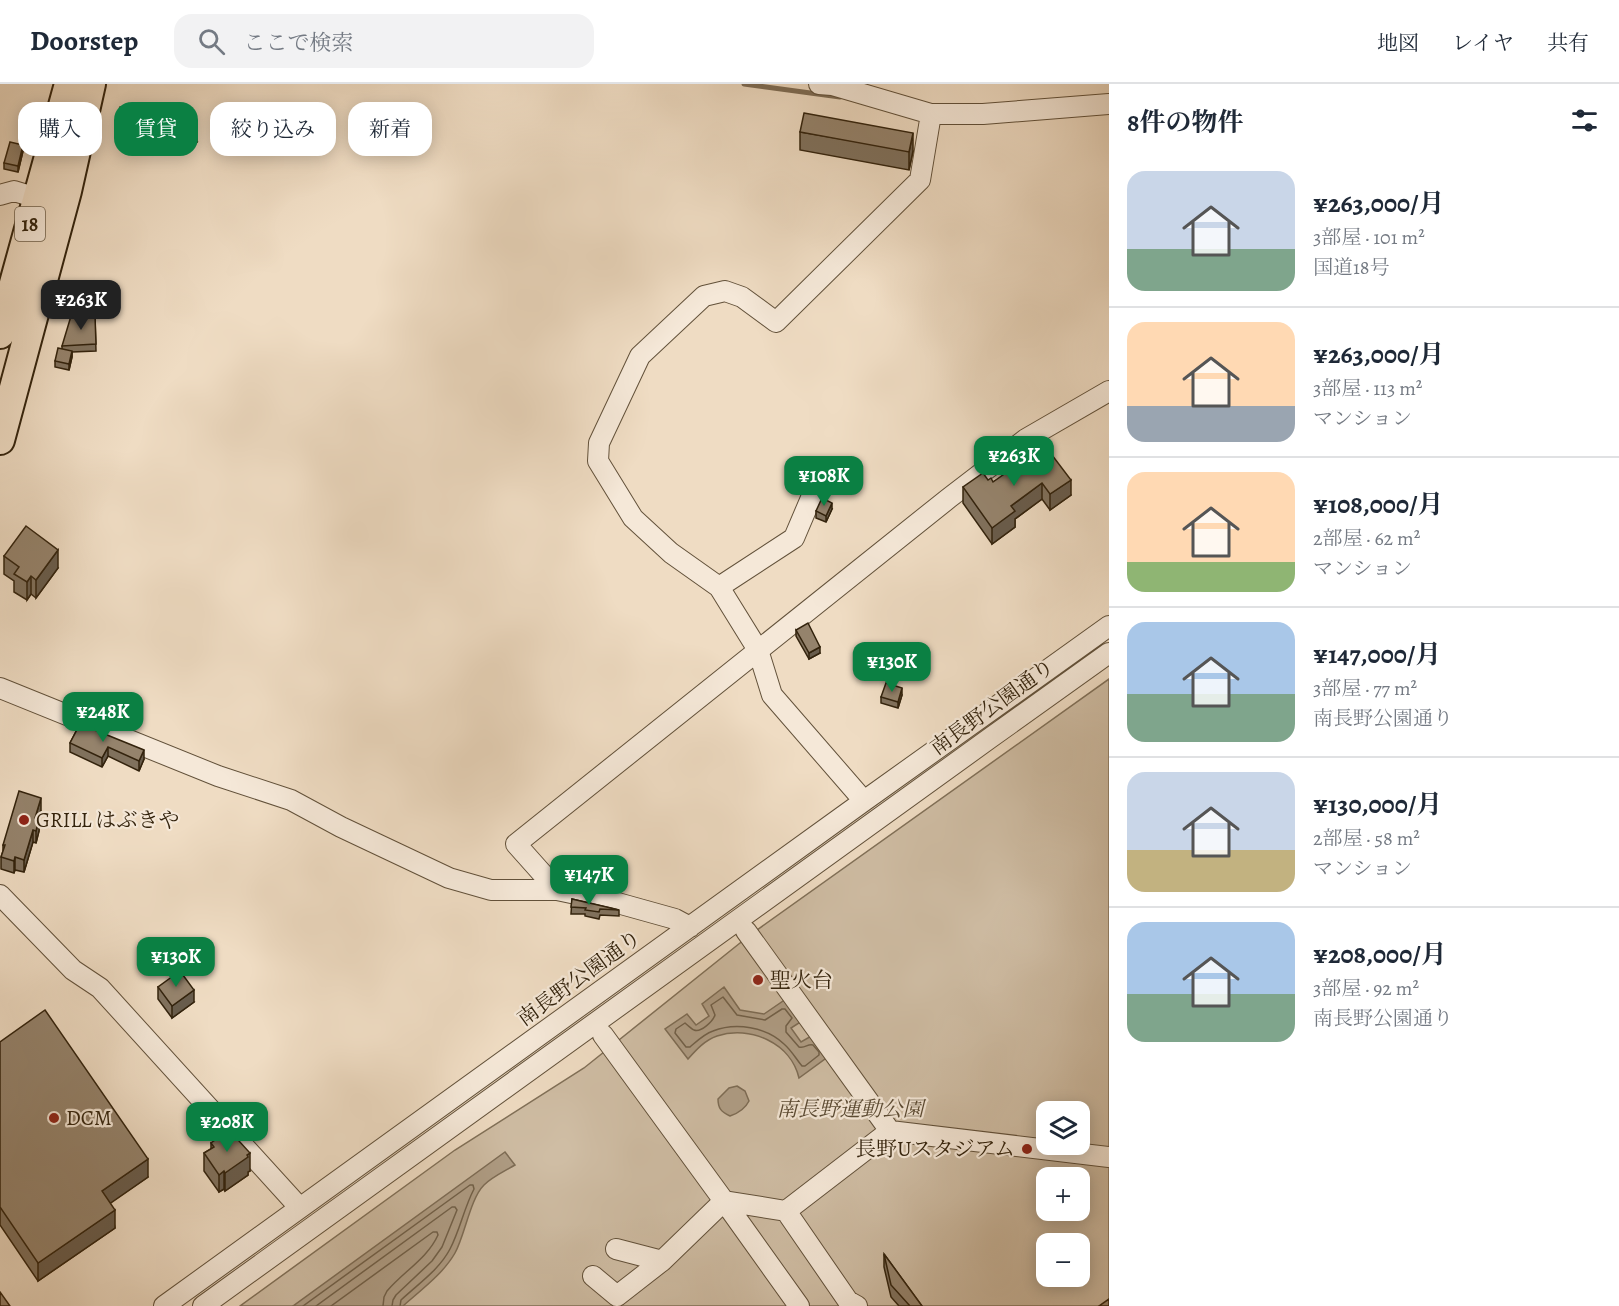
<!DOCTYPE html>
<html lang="ja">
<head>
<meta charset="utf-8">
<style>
	:root { --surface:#fff; --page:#f2f2f3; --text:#1f2937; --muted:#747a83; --line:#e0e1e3; --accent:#0b8043 }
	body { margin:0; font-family:Alegreya,"Noto Serif JP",serif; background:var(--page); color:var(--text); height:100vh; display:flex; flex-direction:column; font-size:22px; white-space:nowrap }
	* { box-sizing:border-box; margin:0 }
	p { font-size:20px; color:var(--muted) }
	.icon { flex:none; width:33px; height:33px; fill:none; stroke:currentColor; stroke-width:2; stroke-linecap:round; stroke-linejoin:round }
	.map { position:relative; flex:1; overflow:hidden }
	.sheet { display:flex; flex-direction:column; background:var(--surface); width:510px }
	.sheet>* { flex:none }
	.banner { position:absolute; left:18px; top:18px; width:570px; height:54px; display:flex; gap:12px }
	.tools { position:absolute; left:1036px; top:1017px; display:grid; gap:12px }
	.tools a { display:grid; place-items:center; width:54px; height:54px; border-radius:12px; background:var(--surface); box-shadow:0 3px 15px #0003; font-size:30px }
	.price { position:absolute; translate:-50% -51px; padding:0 14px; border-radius:12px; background:var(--accent); color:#fff; font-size:20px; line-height:39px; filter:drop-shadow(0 2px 3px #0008) }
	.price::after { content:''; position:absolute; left:50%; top:36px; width:18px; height:14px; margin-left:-9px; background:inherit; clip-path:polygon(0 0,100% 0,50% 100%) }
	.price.on { background:#222; color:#fff }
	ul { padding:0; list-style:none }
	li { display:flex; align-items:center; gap:18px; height:150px; padding:0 18px }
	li+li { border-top:2px solid var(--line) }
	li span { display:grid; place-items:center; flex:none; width:168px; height:120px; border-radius:18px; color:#555 }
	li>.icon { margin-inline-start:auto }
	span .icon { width:72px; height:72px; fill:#fffc; stroke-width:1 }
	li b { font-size:26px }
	h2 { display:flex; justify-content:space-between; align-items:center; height:72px; padding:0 18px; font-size:26px }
	.tag { padding:0 21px; border-radius:18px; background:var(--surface); box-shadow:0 3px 15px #0003; font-size:21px; line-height:54px }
	.tag.on { background:var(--accent); color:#fff }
	header { display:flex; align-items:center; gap:36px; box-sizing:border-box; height:84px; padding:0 30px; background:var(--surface); border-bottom:2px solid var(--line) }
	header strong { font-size:28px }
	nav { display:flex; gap:33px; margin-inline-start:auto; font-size:21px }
	.search { width:420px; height:54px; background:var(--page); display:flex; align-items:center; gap:15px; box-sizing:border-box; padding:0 21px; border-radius:18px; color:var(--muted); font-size:22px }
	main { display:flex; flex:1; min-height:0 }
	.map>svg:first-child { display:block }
	.green { fill:#cfbda4; stroke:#817058; stroke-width:1.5; fill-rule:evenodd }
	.water { fill:#af9d85; stroke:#7d6c55; stroke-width:1.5 }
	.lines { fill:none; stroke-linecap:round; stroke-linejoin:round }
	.shore { stroke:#716049; stroke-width:1.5 }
	.stream { stroke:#7d6c55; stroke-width:5 }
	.minor-casing { stroke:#62513a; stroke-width:22 }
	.highway-casing { stroke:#33230d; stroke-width:32 }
	.minor { stroke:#f5e8d8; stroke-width:20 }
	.highway { stroke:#efdcc3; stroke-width:28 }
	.wall { fill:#80715d; stroke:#33230d; stroke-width:1.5 }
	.shaded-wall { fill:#685c4c; stroke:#33230d; stroke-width:1.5 }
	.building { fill:#95836c; stroke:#33230d; stroke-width:1.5 }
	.poi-dot { fill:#8f2418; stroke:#f5e8d8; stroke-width:2 }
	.labels { text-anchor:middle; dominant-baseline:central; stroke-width:4.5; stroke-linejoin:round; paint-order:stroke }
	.shield { fill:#f5e8d8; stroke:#6d5e4a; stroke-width:1.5 }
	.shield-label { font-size:20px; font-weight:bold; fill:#33230d }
	.street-label { font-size:21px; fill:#33230d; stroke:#f5e8d8 }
	.poi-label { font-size:21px; fill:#33230d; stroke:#f5e8d8; text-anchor:start }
	.park-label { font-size:21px; font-style:italic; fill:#5a4a33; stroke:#f5e8d8 }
</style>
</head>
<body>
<header>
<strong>Doorstep</strong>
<div class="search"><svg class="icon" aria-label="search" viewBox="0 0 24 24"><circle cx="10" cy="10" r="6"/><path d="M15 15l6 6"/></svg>ここで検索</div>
<nav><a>地図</a><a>レイヤ</a><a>共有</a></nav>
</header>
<main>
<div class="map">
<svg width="1109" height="1222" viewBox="0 0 1109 1222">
	<rect width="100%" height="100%" fill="#efdcc3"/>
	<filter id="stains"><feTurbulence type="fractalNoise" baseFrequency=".00333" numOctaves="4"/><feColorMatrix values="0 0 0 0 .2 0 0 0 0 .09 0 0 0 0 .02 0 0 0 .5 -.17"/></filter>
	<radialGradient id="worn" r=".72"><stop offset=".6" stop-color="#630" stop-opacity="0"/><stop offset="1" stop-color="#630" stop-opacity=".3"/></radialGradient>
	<path class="green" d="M 1109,595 L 1109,1222 L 240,1222 L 455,1066 L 584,984 L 750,851 ZM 1047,1028 L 1080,1028 L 1080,1060 L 1047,1060 ZM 1047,1094 L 1080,1094 L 1080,1126 L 1047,1126 ZM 1047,1160 L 1080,1160 L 1080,1192 L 1047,1192 Z"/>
	<path class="water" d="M 724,903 L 740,926 L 764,930 L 786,915 L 802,937 L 791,944 L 801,958 L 813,951 L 829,972 L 799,994 C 791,959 750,941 717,952 C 705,956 696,966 688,975 L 665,945 L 687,930 L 696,941 L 709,932 L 702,920 Z
		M 737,1002 L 745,1007 L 749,1017 C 745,1025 739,1029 730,1032 C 721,1028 718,1024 718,1015 L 729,1004 Z
		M 505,1068 L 515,1081 C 505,1087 492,1093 484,1101 C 470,1115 465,1151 455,1169 C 443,1190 421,1206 403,1222 L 293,1222 Z"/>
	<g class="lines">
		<path class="shore" d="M 723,913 L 737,931 L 765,936 L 782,925 L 785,925 L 792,934 L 786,942 L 786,948 L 799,963 C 805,965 808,959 813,961 L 819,968 L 819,971 L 805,982 L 802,982 C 796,975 792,967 784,960 C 766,943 736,938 713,947 C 704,950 697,957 690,963 L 686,963 L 675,949 L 676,945 L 685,939 C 686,940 693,946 694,946 C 701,949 713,937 715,931 L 711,921 Z
			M 303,1222 L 470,1101 L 473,1101 L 474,1105 C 464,1124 460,1146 450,1165 C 439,1186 418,1200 401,1216 L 400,1222
			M 316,1222 L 452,1123 L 455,1123 L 457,1126 L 442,1163 L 432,1177 L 396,1211 L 393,1216 L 392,1222
			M 331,1222 L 433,1148 L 437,1148 L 438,1151 C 427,1175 404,1187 387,1207 L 384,1213 L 383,1222"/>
		<path class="stream" d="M 744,0 L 840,13"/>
		<defs>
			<path id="minor" d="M 819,0 L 832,1 L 931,30 L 983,30 L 1109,20
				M 0,111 L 14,107 L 37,114
				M 719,503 L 794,454 L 817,400
				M 0,604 L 218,692 L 291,716 L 341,743 L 449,794 L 491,806 L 557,806 L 614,818 L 675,835 L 690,843
				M 864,717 L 772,611 L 758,566 L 719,503 L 671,469 L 633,434 L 598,377 L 599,359 L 640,272 L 704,212 L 725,207 L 742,213 L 776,238 L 920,96 L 931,30
				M 557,806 L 516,760 L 949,414 L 1026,355 L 1109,307
				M 0,811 L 73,886 L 100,904 L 300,1124
				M 746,847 L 890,1047 L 786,1127 L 848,1217 L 857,1222
				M 890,1047 L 1109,1073
				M 786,1127 L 724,1117 L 799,1222
				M 616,1165 L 662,1177
				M 593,1192 L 617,1212 L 662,1177 L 724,1117 L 603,951
				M 164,1222 L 864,717 L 1109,542
				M 203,1222 C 506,1005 806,785 1109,569"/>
			<path id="highway" d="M 0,250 L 69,0
				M 0,356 L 67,107 L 91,0"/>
		</defs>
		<use href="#minor" class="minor-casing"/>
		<use href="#highway" class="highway-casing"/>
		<use href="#minor" class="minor"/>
		<use href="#highway" class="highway"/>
	</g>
	<path class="wall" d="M 132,32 L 129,46 L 117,43 L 117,37 Z
		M 800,48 L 913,67 L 909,86 L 800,66 Z
		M 177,50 L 197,58 L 185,67 L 177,56 Z
		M 23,67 L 18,88 L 4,85 L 4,79 Z
		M 95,232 L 96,267 L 72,268 L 72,273 L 69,286 L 55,283 L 55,277 L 62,265 L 62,262 Z
		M 1027,380 L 1071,411 L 1050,426 L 1042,415 L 1015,435 L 1015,443 L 992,460 L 963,419 L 963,403 L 988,396 L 993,398 Z
		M 832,425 L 826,438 L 816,434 L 816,427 Z
		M 4,472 L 58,484 L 36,514 L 31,510 L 27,516 L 14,508 L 14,497 L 4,490 Z
		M 796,546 L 820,569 L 809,575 L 796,552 Z
		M 902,611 L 898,624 L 881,619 L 881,613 Z
		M 80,640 L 144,675 L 139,687 L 108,672 L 102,683 L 70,668 L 70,659 Z
		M 41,726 L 38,735 L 39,747 L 36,759 L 33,758 L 24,788 L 15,786 L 14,789 L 1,785 L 1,773 L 3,767 L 3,761 Z
		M 572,815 L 619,826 L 619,832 L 600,831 L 599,835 L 585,832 L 585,830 L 571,830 Z
		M 158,903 L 194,918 L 172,934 L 158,915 Z
		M 0,958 L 148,1093 L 110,1119 L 115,1144 L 38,1197 L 0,1141 Z
		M 211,1059 L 250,1087 L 248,1088 L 248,1091 L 225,1107 L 224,1105 L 219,1108 L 204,1087 L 204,1069 L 211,1065 Z
		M 884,1170 L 922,1222 L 899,1222 L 891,1213 L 884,1183 Z"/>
	<path class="shaded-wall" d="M 913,49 L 913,67 L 909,86 L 909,68 Z
		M 197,52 L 197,58 L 185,67 L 185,61 Z
		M 23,61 L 23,67 L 18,88 L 18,82 Z
		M 72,267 L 72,273 L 69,286 L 69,280 Z
		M 1071,396 L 1071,411 L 1050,426 L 1050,410 Z
		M 1042,399 L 1042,415 L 1015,435 L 1015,443 L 992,460 L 992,444 L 1011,422 Z
		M 832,419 L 832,425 L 826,438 L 826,432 Z
		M 58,466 L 58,484 L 36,514 L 36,496 Z
		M 31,492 L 31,510 L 27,516 L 27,498 Z
		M 820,563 L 820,569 L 809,575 L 809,569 Z
		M 902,604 L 902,611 L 898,624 L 898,618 Z
		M 108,663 L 108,672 L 102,683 L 102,674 Z
		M 144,666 L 144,675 L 139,687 L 139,677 Z
		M 41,714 L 41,726 L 35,746 L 35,734 Z
		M 39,735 L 39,747 L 36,759 L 36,747 Z
		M 33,746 L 33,758 L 24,788 L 24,776 Z
		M 15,773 L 15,786 L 14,789 L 14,777 Z
		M 194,906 L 194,918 L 172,934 L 172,922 Z
		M 250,1069 L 250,1087 L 248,1088 L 248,1091 L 225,1107 L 225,1089 Z
		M 148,1075 L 148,1093 L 102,1125 L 102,1107 Z
		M 224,1087 L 224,1105 L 219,1108 L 219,1091 Z
		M 115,1126 L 115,1144 L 38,1197 L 38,1179 Z"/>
	<path class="building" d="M 120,23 L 132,25 L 129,40 L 117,37 Z
		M 804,29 L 913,49 L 909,68 L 800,48 Z
		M 189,41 L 197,52 L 185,61 L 177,50 Z
		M 10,58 L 23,61 L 18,82 L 4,79 Z
		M 71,232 L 95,232 L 96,260 L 62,262 Z
		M 58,264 L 72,267 L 69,280 L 55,277 Z
		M 1042,369 L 1046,375 L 1052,371 L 1071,396 L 1050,410 L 1042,399 L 1011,422 L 1015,427 L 992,444 L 963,403 L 983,389 L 988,396 L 991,394 L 993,398 L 1024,376 L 1027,380 Z
		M 822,414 L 832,419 L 826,432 L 816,427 Z
		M 26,442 L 58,466 L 36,496 L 31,492 L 27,498 L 14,490 L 19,483 L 4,472 Z
		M 808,539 L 820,563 L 809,569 L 796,546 Z
		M 886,599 L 902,604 L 898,618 L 881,613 Z
		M 80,640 L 144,666 L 139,677 L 108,663 L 102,674 L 70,659 Z
		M 19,707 L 41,714 L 35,734 L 39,735 L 36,747 L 33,746 L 24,776 L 15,773 L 14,777 L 1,773 L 5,761 L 3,761 Z
		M 572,815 L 611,824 L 619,826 L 600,825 L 599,828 L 585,826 L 586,824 L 571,823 Z
		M 180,887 L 194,906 L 172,922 L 158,903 Z
		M 45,926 L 148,1075 L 102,1107 L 115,1126 L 38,1179 L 0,1123 L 0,958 Z
		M 229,1046 L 250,1069 L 247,1071 L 248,1073 L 225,1089 L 224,1087 L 219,1091 L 204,1069 L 214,1063 L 211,1059 Z
		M 884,1170 L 922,1222 L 910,1222 L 891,1201 Z
		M 0,1208 L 10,1222 L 0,1222 Z
		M 1109,1215 L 1109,1222 L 1099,1222 Z"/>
	<g class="poi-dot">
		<circle cx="24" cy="736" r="6"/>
		<circle cx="758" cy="896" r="6"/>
		<circle cx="54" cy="1034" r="6"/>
		<circle cx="1027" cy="1065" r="6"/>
	</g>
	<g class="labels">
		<rect class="shield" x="15" y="123" width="30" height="34" rx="4.5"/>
		<g class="shield-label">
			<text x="30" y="140">18</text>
		</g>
		<g class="street-label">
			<text transform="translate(992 623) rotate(-36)">南長野公園通り</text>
			<text transform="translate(579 894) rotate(-36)">南長野公園通り</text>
		</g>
		<g class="poi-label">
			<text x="36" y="736">GRILL はぶきや</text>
			<text x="770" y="896">聖火台</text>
			<text x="66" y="1034">DCM</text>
			<text x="1015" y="1065" text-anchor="end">長野Uスタジアム</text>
		</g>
		<g class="park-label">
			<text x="850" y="1025">南長野運動公園</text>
		</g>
	</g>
	<rect width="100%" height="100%" filter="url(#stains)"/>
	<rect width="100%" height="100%" fill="url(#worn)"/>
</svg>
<div class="tools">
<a><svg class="icon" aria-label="layers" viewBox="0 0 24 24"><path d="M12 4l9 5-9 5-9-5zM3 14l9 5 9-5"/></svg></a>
<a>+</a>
<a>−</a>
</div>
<b class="price on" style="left:81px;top:247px">¥263K</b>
<b class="price" style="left:1014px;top:403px">¥263K</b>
<b class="price" style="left:824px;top:423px">¥108K</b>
<b class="price" style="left:892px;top:609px">¥130K</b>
<b class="price" style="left:103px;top:659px">¥248K</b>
<b class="price" style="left:589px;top:822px">¥147K</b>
<b class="price" style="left:176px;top:904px">¥130K</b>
<b class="price" style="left:227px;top:1069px">¥208K</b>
<div class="banner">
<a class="tag">購入</a>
<a class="tag on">賃貸</a>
<a class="tag">絞り込み</a>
<a class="tag">新着</a>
</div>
</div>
<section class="sheet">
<h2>8件の物件<svg class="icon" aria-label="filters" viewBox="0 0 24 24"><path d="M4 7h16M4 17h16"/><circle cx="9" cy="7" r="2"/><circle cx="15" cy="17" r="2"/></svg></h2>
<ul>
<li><span style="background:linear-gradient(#c9d6e8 65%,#7fa58c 0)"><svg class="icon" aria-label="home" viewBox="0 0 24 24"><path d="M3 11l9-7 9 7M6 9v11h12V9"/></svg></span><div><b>¥263,000/月</b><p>3部屋 · 101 m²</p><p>国道18号</p></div></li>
<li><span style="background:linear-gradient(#ffd9b3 70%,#9aa5b1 0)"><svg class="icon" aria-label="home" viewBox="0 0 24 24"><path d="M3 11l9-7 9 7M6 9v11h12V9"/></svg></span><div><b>¥263,000/月</b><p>3部屋 · 113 m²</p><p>マンション</p></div></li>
<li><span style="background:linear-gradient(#ffd9b3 75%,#8fb573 0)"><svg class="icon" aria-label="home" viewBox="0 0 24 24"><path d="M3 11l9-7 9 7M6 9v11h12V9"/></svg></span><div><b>¥108,000/月</b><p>2部屋 · 62 m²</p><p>マンション</p></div></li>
<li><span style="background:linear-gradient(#a9c7e8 60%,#7fa58c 0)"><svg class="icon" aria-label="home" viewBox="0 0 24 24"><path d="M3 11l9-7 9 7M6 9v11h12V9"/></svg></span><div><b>¥147,000/月</b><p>3部屋 · 77 m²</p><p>南長野公園通り</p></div></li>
<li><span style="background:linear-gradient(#c9d6e8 65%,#c2b280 0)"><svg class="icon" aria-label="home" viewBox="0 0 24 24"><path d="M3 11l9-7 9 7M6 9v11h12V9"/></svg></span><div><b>¥130,000/月</b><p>2部屋 · 58 m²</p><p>マンション</p></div></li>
<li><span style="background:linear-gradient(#a9c7e8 60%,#7fa58c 0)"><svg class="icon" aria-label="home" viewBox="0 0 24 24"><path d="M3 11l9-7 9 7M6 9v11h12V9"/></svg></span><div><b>¥208,000/月</b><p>3部屋 · 92 m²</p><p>南長野公園通り</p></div></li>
</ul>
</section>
</main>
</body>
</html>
